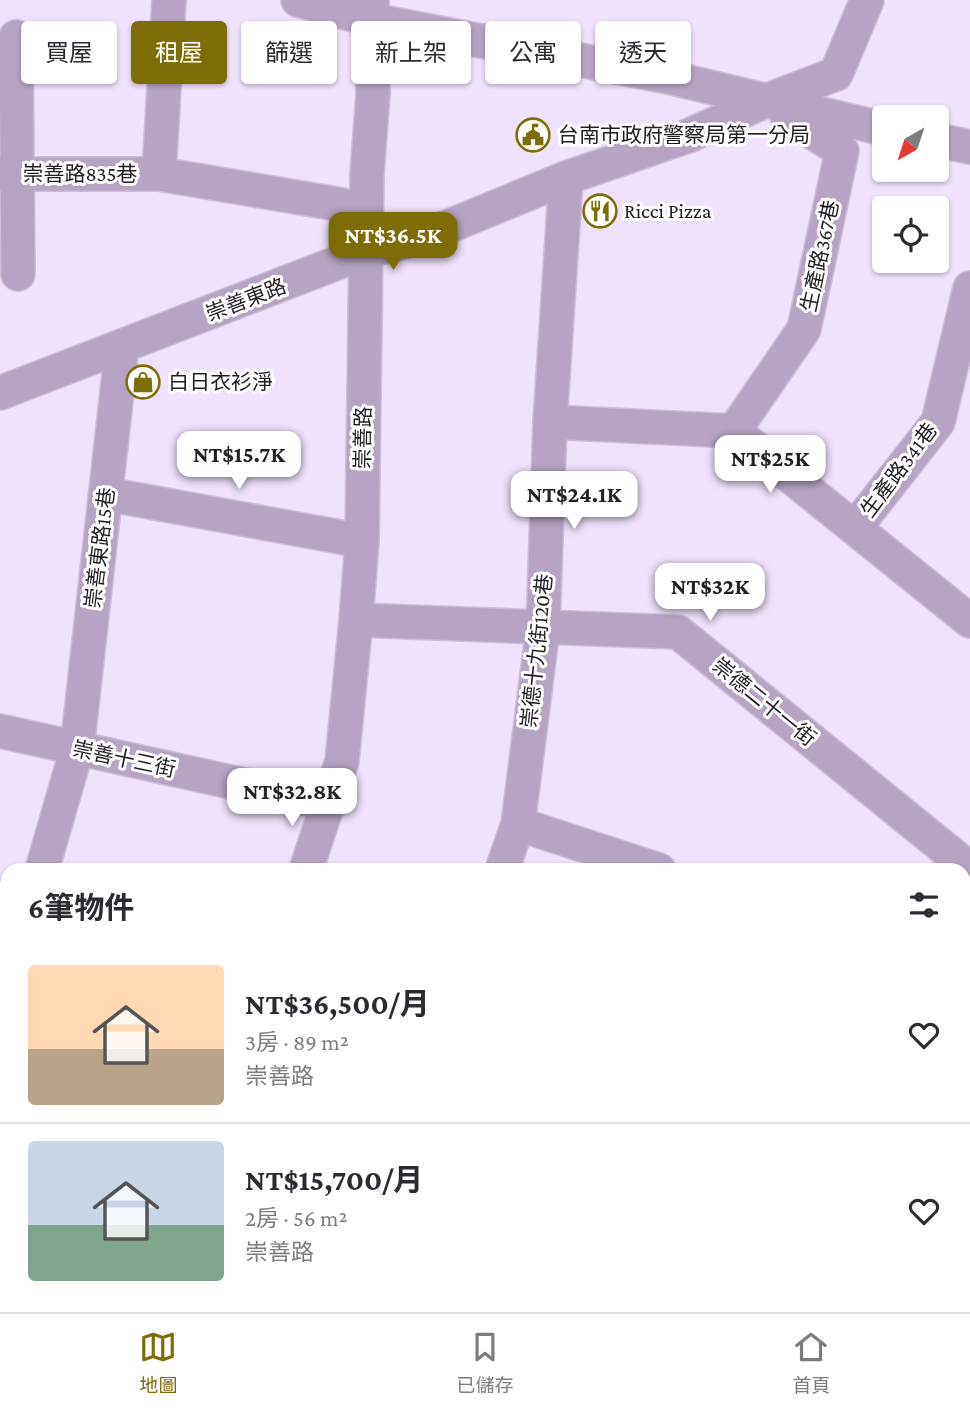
<!DOCTYPE html>
<html lang="zh-TW">
<head>
<meta charset="utf-8">
<style>
	:root { --surface:#fff; --page:#f2f2f3; --text:#2b2b33; --muted:#7c7c81; --line:#e1e1e2; --accent:#7e6d07 }
	body { margin:0; font-family:"Crimson Pro","Noto Sans TC",serif; background:var(--page); color:var(--text); height:100vh; display:flex; flex-direction:column; font-size:26px; white-space:nowrap }
	* { box-sizing:border-box; margin:0 }
	p { font-size:23px; color:var(--muted) }
	.icon { flex:none; width:38px; height:38px; fill:none; stroke:currentColor; stroke-width:2; stroke-linecap:round; stroke-linejoin:round }
	.map { position:relative; flex:1; overflow:hidden }
	.side { position:absolute; left:0px; top:863px; width:971px; height:450px; display:flex; flex-direction:column; background:var(--surface); border-radius:21px 21px 0 0; box-shadow:0 2px 5px #0004 }
	.side>* { flex:none }
	.hud { position:absolute; left:21px; top:21px; width:929px; height:63px; display:flex; gap:14px }
	.needle { width:46px; rotate:219deg }
	.controls { position:absolute; left:872px; top:105px; display:grid; gap:14px }
	.controls a { display:grid; place-items:center; width:77px; height:77px; border-radius:7px; background:var(--surface); box-shadow:0 2px 5px #0004; font-size:35px }
	.price { position:absolute; translate:-50% -60px; padding:0 16px; border-radius:14px; background:#fff; color:#222; font-size:23px; line-height:46px; filter:drop-shadow(0 2px 4px #0008) }
	.price::after { content:''; position:absolute; left:50%; top:42px; width:21px; height:16px; margin-left:-10px; background:inherit; clip-path:polygon(0 0,100% 0,50% 100%) }
	.price.selected { background:var(--accent); color:#fff }
	ul { padding:0; list-style:none }
	li { display:flex; align-items:center; gap:21px; height:175px; padding:0 28px }
	li+li { border-top:2px solid var(--line) }
	li span { display:grid; place-items:center; flex:none; width:196px; height:140px; border-radius:7px; color:#555 }
	li>.icon { margin-inline-start:auto }
	span .icon { width:84px; height:84px; fill:#fffc; stroke-width:1 }
	li b { font-size:30px }
	h2 { display:flex; justify-content:space-between; align-items:center; height:84px; padding:0 28px; font-size:30px }
	.chip { padding:0 24px; border-radius:7px; background:var(--surface); box-shadow:0 2px 5px #0004; font-size:24px; line-height:63px }
	.chip.selected { background:var(--accent); color:#fff }
	.menu { display:flex; justify-content:space-around; align-items:center; height:98px; border-top:2px solid var(--line); background:var(--surface); font-size:19px; color:var(--muted) }
	.menu a { display:grid; justify-items:center; gap:4px }
	.menu .selected { color:var(--accent) }
	.map>svg:first-child { display:block }
	.lines { fill:none; stroke-linecap:round; stroke-linejoin:round }
	.minor-casing { stroke:#cbbed5; stroke-width:36 }
	.minor { stroke:#b7a4c5; stroke-width:33 }
	.labels { text-anchor:middle; dominant-baseline:central; stroke-width:6; stroke-linejoin:round; paint-order:stroke }
	.poi-label { font-size:21px; fill:#211c25; stroke:#fff; text-anchor:start }
	.street-label { font-size:21px; fill:#211c25; stroke:#fff }
</style>
</head>
<body>
<div class="map">
<svg width="970" height="1312" viewBox="0 0 970 1312">
	<rect width="100%" height="100%" fill="#f0e1fc"/>
	<g class="lines">
		<defs>
			<path id="minor" d="M 298,0 L 372,20 L 668,77 L 884,129
				M 16,37 L 18,274
				M 936,140 L 970,147
				M 0,174 L 159,174 L 343,205 L 365,246
				M 159,174 L 169,0
				M 0,393 L 368,251 L 423,237 L 566,178 L 688,136 L 765,101 L 836,74 L 867,0
				M 550,422 L 734,431 L 970,621
				M 734,431 L 804,329 L 842,151 L 787,116
				M 106,494 L 362,541
				M 855,528 L 938,422 L 970,288
				M 356,620 L 678,632 L 970,869
				M 0,731 L 330,804
				M 518,824 L 659,870
				M 42,870 L 77,749 L 122,347
				M 306,870 L 342,761 L 356,620 L 362,541 L 367,174 L 373,94 L 372,0
				M 502,870 L 518,824 L 543,628 L 550,422 L 566,178
				M 0,896 L 7,897
				M 0,1016 L 7,991
				M 0,1073 L 7,1075
				M 964,1096 L 970,1100
				M 964,1155 L 970,1148
				M 597,1306 L 605,1312
				M 909,1306 L 917,1312
				M 142,1312 L 144,1306
				M 341,1312 L 343,1306
				M 837,1312 L 842,1306"/>
		</defs>
		<use href="#minor" class="minor-casing"/>
		<use href="#minor" class="minor"/>
	</g>
	<defs>
		<symbol id="civic-ring" viewBox="-11 -11 22 22"><circle r="9.5" fill="#fff" stroke="#7e6d07" stroke-width="1.5"/><path d="M-.6-6.5H3V-4.5H.6V-3L4-1V1h2V6H-6V1h2V-1L-.6-3ZM-1.2 2.5V6h2.4V2.5Z" fill="#7e6d07"/></symbol>
		<symbol id="restaurant-ring" viewBox="-11 -11 22 22"><circle r="9.5" fill="#fff" stroke="#7e6d07" stroke-width="1.5"/><path d="M-5-6h1v4h1v-4h1v4h1v-4h1v5L-1.5 .5V6h-2V.5L-5-1ZM5-6V6H3V1.5H1.5Q1.5-4 5-6Z" fill="#7e6d07"/></symbol>
		<symbol id="shop-ring" viewBox="-11 -11 22 22"><circle r="9.5" fill="#fff" stroke="#7e6d07" stroke-width="1.5"/><path d="M-5-2.5h2.3a2.7 3.5 0 0 1 5.4 0H5L5.5 6h-11ZM-1.5-2.5h3a1.5 2.3 0 0 0-3 0Z" fill="#7e6d07"/></symbol>
	</defs>
	<g fill-rule="evenodd">
		<use href="#civic-ring" x="514" y="116" width="38" height="38"/>
		<use href="#restaurant-ring" x="581" y="192" width="38" height="38"/>
		<use href="#shop-ring" x="124" y="363" width="38" height="38"/>
	</g>
	<g class="labels">
		<g class="poi-label">
			<text x="558" y="135">台南市政府警察局第一分局</text>
			<text x="624" y="211">Ricci Pizza</text>
			<text x="168" y="382">白日衣衫淨</text>
		</g>
		<g class="street-label">
			<text x="80" y="174">崇善路835巷</text>
			<text transform="translate(820 256) rotate(-78)">生產路367巷</text>
			<text transform="translate(246 300) rotate(-21)">崇善東路</text>
			<text transform="translate(363 438) rotate(-89)">崇善路</text>
			<text transform="translate(899 470) rotate(-53)">生產路341巷</text>
			<text transform="translate(100 548) rotate(-83)">崇善東路15巷</text>
			<text transform="translate(537 651) rotate(-84)">崇德十九街120巷</text>
			<text transform="translate(764 702) rotate(39)">崇德二十一街</text>
			<text transform="translate(124 759) rotate(12)">崇善十三街</text>
		</g>
	</g>
</svg>
<div class="controls">
<a><svg class="needle" viewBox="-14 -14 28 28"><path d="M0-13l5 13h-10z" fill="#e53935"/><path d="M0 13l5-13h-10z" fill="#7c7c81"/></svg></a>
<a><svg class="icon" aria-label="locate" viewBox="0 0 24 24"><circle cx="12" cy="12" r="6"/><path d="M12 2v4M12 18v4M2 12h4M18 12h4"/></svg></a>
</div>
<b class="price selected" style="left:393px;top:272px">NT$36.5K</b>
<b class="price" style="left:239px;top:491px">NT$15.7K</b>
<b class="price" style="left:770px;top:495px">NT$25K</b>
<b class="price" style="left:574px;top:531px">NT$24.1K</b>
<b class="price" style="left:710px;top:623px">NT$32K</b>
<b class="price" style="left:292px;top:828px">NT$32.8K</b>
<div class="hud">
<a class="chip">買屋</a>
<a class="chip selected">租屋</a>
<a class="chip">篩選</a>
<a class="chip">新上架</a>
<a class="chip">公寓</a>
<a class="chip">透天</a>
</div>
<section class="side">
<h2>6筆物件<svg class="icon" aria-label="filters" viewBox="0 0 24 24"><path d="M4 7h16M4 17h16"/><circle cx="9" cy="7" r="2"/><circle cx="15" cy="17" r="2"/></svg></h2>
<ul>
<li><span style="background:linear-gradient(#ffd9b3 60%,#b9a48a 0)"><svg class="icon" aria-label="home" viewBox="0 0 24 24"><path d="M3 11l9-7 9 7M6 9v11h12V9"/></svg></span><div><b>NT$36,500/月</b><p>3房 · 89 m²</p><p>崇善路</p></div><svg class="icon" aria-label="heart" viewBox="0 0 24 24"><path d="M12 20l-8-8c-3-5 5-10 8-4 3-6 11-1 8 4z"/></svg></li>
<li><span style="background:linear-gradient(#c9d6e8 60%,#7fa58c 0)"><svg class="icon" aria-label="home" viewBox="0 0 24 24"><path d="M3 11l9-7 9 7M6 9v11h12V9"/></svg></span><div><b>NT$15,700/月</b><p>2房 · 56 m²</p><p>崇善路</p></div><svg class="icon" aria-label="heart" viewBox="0 0 24 24"><path d="M12 20l-8-8c-3-5 5-10 8-4 3-6 11-1 8 4z"/></svg></li>
</ul>
</section>
</div>
<nav class="menu">
<a class="selected"><svg class="icon" aria-label="map" viewBox="0 0 24 24"><path d="M3 6l6-2 6 2 6-2v14l-6 2-6-2-6 2zM9 4v14M15 6v14"/></svg>地圖</a>
<a><svg class="icon" aria-label="saved" viewBox="0 0 24 24"><path d="M7 4h10v16l-5-4-5 4z"/></svg>已儲存</a>
<a><svg class="icon" aria-label="home" viewBox="0 0 24 24"><path d="M3 11l9-7 9 7M6 9v11h12V9"/></svg>首頁</a>
</nav>
</body>
</html>
